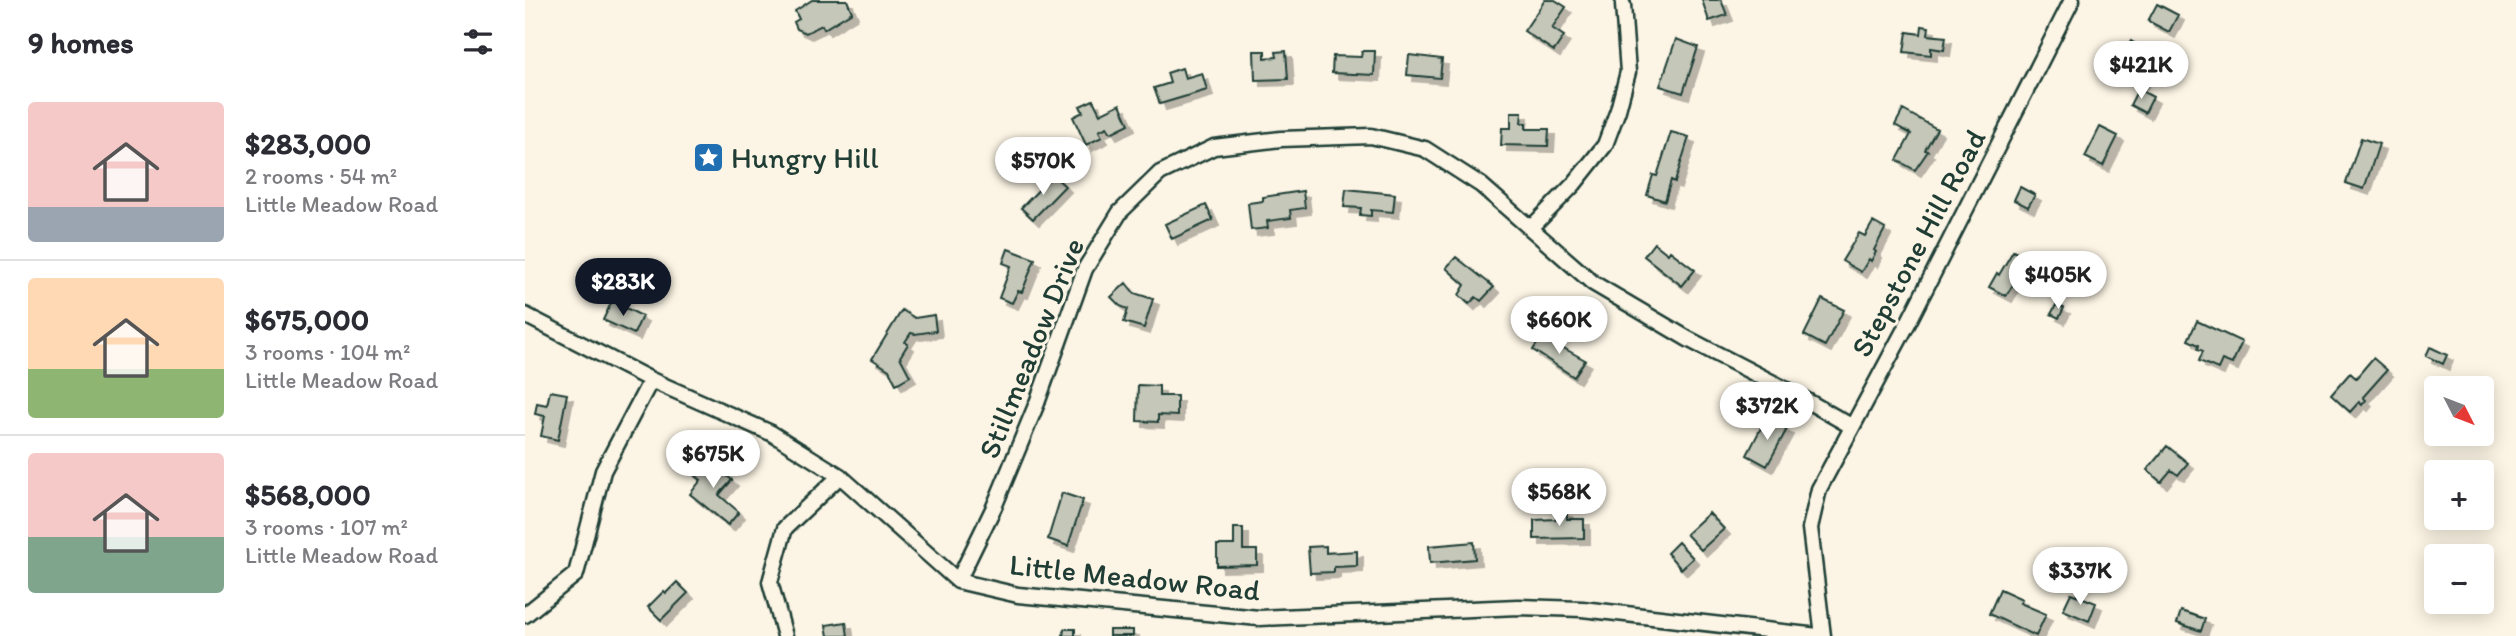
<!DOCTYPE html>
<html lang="en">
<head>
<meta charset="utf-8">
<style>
	:root { --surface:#fff; --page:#f7f7f7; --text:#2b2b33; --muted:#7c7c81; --line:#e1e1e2; --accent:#111827 }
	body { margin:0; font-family:Itim,sans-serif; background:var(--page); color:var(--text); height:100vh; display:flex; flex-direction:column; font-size:26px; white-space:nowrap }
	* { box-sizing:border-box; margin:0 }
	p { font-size:23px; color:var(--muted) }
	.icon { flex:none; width:38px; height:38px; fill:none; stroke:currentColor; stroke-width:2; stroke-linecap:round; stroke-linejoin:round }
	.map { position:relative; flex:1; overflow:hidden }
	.sheet { display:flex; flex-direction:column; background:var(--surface); width:525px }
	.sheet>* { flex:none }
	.needle { width:46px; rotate:132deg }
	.buttons { position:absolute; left:1899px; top:376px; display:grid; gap:14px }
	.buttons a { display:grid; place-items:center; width:70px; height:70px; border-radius:7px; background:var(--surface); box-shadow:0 4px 18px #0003; font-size:35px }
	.price { position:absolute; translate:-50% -60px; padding:0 16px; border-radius:24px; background:#fff; color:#222; font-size:23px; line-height:46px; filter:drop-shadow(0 2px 4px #0008) }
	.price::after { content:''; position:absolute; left:50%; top:42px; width:21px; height:16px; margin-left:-10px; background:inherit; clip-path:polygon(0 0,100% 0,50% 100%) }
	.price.selected { background:var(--accent); color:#fff }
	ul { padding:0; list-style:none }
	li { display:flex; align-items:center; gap:21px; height:175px; padding:0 28px }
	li+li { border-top:2px solid var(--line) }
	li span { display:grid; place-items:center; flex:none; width:196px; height:140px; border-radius:7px; color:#555 }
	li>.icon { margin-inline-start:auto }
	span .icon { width:84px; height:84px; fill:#fffc; stroke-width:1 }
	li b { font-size:30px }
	h2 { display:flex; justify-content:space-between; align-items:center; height:84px; padding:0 28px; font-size:30px }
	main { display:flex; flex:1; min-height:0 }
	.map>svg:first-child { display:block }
	.building { fill:#c5c7b9; stroke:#1f3d34; stroke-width:2; filter:url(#shadow) }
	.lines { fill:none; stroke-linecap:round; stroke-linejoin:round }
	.minor-casing { stroke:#1f3d34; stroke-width:19 }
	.minor { stroke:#fcf5e5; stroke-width:14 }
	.labels { text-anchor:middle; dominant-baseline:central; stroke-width:6; stroke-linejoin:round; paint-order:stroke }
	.poi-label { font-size:30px; fill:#1f3d34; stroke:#fcf5e5; text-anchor:start }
	.street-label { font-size:30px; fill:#1f3d34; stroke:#fcf5e5 }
</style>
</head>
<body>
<main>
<section class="sheet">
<h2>9 homes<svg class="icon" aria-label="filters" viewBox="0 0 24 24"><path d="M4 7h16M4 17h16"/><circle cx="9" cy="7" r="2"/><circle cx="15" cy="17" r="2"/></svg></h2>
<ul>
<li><span style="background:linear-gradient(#f6c9c9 75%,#9aa5b1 0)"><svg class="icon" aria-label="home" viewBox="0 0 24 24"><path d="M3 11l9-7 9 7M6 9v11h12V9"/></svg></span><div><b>$283,000</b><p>2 rooms · 54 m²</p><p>Little Meadow Road</p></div></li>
<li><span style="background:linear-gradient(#ffd9b3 65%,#8fb573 0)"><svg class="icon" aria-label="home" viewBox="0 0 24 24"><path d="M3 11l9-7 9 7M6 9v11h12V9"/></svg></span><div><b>$675,000</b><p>3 rooms · 104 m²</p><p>Little Meadow Road</p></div></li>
<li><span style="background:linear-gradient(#f6c9c9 60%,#7fa58c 0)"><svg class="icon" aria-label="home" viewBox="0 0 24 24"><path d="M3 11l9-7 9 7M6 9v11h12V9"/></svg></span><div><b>$568,000</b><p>3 rooms · 107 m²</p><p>Little Meadow Road</p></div></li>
</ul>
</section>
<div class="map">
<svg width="1991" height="636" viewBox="0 0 1991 636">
	<defs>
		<filter id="shadow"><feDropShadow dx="6" dy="6" stdDeviation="0" flood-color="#0004"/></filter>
	</defs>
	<rect width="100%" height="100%" fill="#fcf5e5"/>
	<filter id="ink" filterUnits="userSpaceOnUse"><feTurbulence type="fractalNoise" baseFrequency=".0143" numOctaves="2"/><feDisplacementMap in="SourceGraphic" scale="14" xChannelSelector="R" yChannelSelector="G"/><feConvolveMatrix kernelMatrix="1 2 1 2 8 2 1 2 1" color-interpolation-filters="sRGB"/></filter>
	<g filter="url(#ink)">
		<path class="building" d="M 287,0 L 322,0 L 327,12 L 299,29 L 297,25 L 281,33 L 272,29 L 269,22 L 274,19 L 270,11 Z
			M 1020,0 L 1030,0 L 1041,7 L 1027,28 L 1039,36 L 1029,51 L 999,31 Z
			M 1177,0 L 1196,0 L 1202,15 L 1184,21 Z
			M 1632,4 L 1653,15 L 1644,32 L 1623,21 Z
			M 1397,26 L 1404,27 L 1403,35 L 1421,37 L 1419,50 L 1406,48 L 1406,55 L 1379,52 L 1382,32 L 1396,34 Z
			M 1151,39 L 1173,47 L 1158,93 L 1135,86 Z
			M 1606,41 L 1622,51 L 1614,65 L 1623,71 L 1613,87 L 1587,72 Z
			M 729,51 L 740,51 L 740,58 L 752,57 L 751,52 L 761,51 L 763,79 L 730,80 Z
			M 837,51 L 850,51 L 849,75 L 807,73 L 808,56 L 836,57 Z
			M 884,55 L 917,59 L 915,78 L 882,75 Z
			M 657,68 L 660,78 L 677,73 L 682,90 L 635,104 L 629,88 L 645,83 L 642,73 Z
			M 1613,89 L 1628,97 L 1620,113 L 1605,105 Z
			M 568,100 L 575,114 L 595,104 L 604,124 L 586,133 L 582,127 L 574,131 L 577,137 L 561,145 L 548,117 L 558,112 L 555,106 Z
			M 1378,110 L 1412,129 L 1400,150 L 1403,151 L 1390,170 L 1372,160 L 1386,134 L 1370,125 Z
			M 986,112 L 997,112 L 996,123 L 1001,123 L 1001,129 L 1024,129 L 1023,146 L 976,145 L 977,128 L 986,128 Z
			M 1575,127 L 1593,136 L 1578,166 L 1560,157 Z
			M 1146,132 L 1164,137 L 1150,182 L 1146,180 L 1140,201 L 1122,195 L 1128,175 L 1132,176 Z
			M 1836,138 L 1854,144 L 1839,189 L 1821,183 Z
			M 528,175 L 540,186 L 508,219 L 496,208 Z
			M 1495,187 L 1510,195 L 1503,207 L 1489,200 Z
			M 821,189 L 870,194 L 868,212 L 846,210 L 846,216 L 835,215 L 836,208 L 819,207 Z
			M 778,191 L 780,208 L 765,210 L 766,218 L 742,221 L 743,228 L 726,230 L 723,203 L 738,201 L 738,197 Z
			M 681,205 L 688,220 L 647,239 L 640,224 Z
			M 1348,222 L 1360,229 L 1349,250 L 1351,252 L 1346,261 L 1344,259 L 1336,272 L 1317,261 L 1334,233 L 1340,236 Z
			M 1129,243 L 1143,254 L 1145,251 L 1170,270 L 1157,286 L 1119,256 Z
			M 483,249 L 510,259 L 497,292 L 493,291 L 487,303 L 474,298 L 486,266 L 478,263 Z
			M 1488,251 L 1507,261 L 1493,286 L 1489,283 L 1481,296 L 1464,287 L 1472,273 L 1474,275 Z
			M 931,257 L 969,287 L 956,301 L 951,297 L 944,304 L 934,295 L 940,285 L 921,268 Z
			M 601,283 L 609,293 L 628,299 L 619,328 L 599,322 L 603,309 L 595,306 L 586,297 Z
			M 1297,299 L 1319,310 L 1300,346 L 1279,335 Z
			M 87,301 L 117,316 L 109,334 L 78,320 Z
			M 1531,305 L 1539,308 L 1534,318 L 1526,314 Z
			M 377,310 L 390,318 L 409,315 L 411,331 L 390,334 L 386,333 L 380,342 L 383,344 L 375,357 L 385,376 L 371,384 L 364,370 L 347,359 Z
			M 1672,321 L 1717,342 L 1707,364 L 1697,360 L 1693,369 L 1674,361 L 1678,351 L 1673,349 L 1674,345 L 1663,340 Z
			M 1017,336 L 1060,360 L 1049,377 L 1008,350 Z
			M 1905,347 L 1922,355 L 1918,364 L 1901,356 Z
			M 1848,358 L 1862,370 L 1838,397 L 1841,400 L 1837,405 L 1834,402 L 1825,412 L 1806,395 L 1825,373 L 1831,378 Z
			M 613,385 L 634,386 L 634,396 L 652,396 L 652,416 L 633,415 L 633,422 L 612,421 Z
			M 25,391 L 42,394 L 33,440 L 16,436 L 20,416 L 10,414 L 12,403 L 22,405 Z
			M 1241,418 L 1262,429 L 1242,466 L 1222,455 Z
			M 1642,446 L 1663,463 L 1653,475 L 1646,470 L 1636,482 L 1622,470 Z
			M 177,455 L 207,480 L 194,495 L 214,512 L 203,525 L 165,494 L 176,480 L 165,471 Z
			M 537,493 L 558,500 L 543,546 L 523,539 Z
			M 1031,511 L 1042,511 L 1042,519 L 1059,519 L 1059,538 L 1009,539 L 1009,520 L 1031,519 Z
			M 1184,513 L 1199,529 L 1176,550 L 1161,534 Z
			M 709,528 L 718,528 L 718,550 L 732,550 L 732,565 L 692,566 L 692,545 L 709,545 Z
			M 949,542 L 950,559 L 905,563 L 904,546 Z
			M 1153,542 L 1168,558 L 1156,569 L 1142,553 Z
			M 801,546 L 801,553 L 832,551 L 832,566 L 809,567 L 809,572 L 785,573 L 783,547 Z
			M 152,582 L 163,593 L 136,620 L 123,607 L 139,591 L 141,593 Z
			M 1475,589 L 1497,599 L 1495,603 L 1521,614 L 1511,636 L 1464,614 Z
			M 1546,593 L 1571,603 L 1564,621 L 1538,610 Z
			M 1656,611 L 1680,619 L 1676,631 L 1652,623 Z
			M 321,622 L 323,636 L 303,636 L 301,625 Z
			M 539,629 L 550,629 L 550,636 L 538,636 Z
			M 584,630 L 608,630 L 608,636 L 584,636 Z"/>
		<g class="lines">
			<defs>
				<path id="minor" d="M 1006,228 L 1049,184 L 1080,145 L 1093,110 L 1103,72 L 1098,5
					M 0,315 L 126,380 L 246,433 L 315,476 L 433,581 L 437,582 L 493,595 L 734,618 L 993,607 L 1057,609 L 1293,636
					M 433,581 L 469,507 L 512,403 L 560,269 L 595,212 L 635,173 L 689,147 L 756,139 L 846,136 L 900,149 L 956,185 L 1068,283 L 1163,339 L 1277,398 L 1326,426
					M 0,615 L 51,574 L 78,471 L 126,380
					M 260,636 L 245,582 L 260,528 L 315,476
					M 1298,636 L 1285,528 L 1294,489 L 1382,325 L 1547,0"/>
			</defs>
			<use href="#minor" class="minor-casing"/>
			<use href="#minor" class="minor"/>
		</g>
	</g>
	<defs>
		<symbol id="sight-square" viewBox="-11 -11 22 22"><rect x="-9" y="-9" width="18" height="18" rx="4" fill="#1f6fb2" stroke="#fcf5e5"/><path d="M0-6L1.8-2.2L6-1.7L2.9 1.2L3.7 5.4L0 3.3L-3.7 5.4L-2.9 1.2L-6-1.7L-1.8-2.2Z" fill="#fff"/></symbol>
	</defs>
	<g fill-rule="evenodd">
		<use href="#sight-square" x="166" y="140" width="35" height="35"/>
	</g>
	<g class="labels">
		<g class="poi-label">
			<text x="206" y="157">Hungry Hill</text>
		</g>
		<g class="street-label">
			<text transform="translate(1393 243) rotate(-62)">Stepstone Hill Road</text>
			<text transform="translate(506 348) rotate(-68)">Stillmeadow Drive</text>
			<text transform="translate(610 577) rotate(6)">Little Meadow Road</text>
		</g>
	</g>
</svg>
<div class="buttons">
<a><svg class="needle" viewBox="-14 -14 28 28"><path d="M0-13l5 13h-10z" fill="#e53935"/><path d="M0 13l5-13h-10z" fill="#7c7c81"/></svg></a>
<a>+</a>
<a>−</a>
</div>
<b class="price" style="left:1616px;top:101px">$421K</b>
<b class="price" style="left:518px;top:197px">$570K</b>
<b class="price" style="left:1533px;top:311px">$405K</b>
<b class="price selected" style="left:98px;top:318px">$283K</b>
<b class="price" style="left:1034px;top:356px">$660K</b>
<b class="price" style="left:1242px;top:442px">$372K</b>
<b class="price" style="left:188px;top:490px">$675K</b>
<b class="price" style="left:1034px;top:528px">$568K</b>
<b class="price" style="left:1555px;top:607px">$337K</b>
</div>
</main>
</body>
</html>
